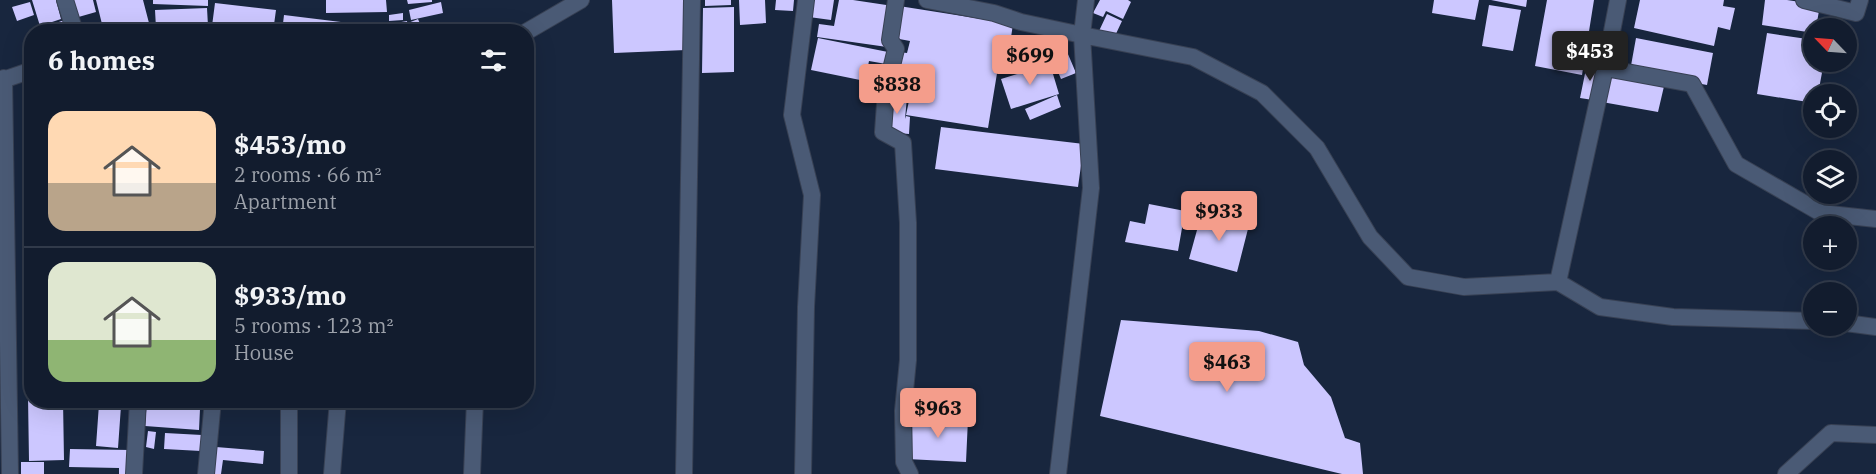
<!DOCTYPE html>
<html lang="en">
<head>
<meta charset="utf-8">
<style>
	:root { --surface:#121c2e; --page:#1b2536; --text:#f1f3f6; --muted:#9ca1aa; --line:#313a4a; --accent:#f49d8b }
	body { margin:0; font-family:"IBM Plex Serif",serif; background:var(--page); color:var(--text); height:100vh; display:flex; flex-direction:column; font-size:22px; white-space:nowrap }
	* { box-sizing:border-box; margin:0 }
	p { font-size:20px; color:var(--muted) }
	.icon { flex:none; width:33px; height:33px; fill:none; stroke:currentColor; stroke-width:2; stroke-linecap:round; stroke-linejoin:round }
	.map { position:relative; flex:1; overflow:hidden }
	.details { position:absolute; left:24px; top:24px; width:510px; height:384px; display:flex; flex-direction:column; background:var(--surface); border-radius:24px; box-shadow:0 6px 24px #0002,0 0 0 2px var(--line) }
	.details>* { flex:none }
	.needle { width:39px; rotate:295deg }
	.tools { position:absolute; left:1803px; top:18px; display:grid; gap:12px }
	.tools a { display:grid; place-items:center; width:54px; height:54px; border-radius:50%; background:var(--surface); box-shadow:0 6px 24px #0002,0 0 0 2px var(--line); font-size:30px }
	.price { position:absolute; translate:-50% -51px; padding:0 14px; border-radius:6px; background:var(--accent); color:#111; font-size:20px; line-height:39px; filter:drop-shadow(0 2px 3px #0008) }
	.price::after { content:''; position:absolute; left:50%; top:36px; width:18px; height:14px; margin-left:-9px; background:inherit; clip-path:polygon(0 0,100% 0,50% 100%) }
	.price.selected { background:#222; color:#fff }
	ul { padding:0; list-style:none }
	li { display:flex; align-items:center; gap:18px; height:150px; padding:0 24px }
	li+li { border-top:2px solid var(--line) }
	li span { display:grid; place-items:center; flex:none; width:168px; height:120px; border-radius:18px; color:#555 }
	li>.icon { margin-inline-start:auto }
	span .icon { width:72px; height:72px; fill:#fffc; stroke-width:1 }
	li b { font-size:26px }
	h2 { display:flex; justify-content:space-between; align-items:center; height:72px; padding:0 24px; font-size:26px }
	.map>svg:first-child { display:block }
	.building { fill:#ccc7ff }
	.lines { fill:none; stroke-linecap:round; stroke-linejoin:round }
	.minor-casing { stroke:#384154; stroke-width:18 }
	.minor { stroke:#4a5a75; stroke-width:16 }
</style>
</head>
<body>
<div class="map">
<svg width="1876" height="474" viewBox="0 0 1876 474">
	<rect width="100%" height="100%" fill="#18263e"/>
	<path class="building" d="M 32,0 L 56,0 L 61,19 L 40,26 Z
		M 70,0 L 93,0 L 96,12 L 75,18 Z
		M 96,0 L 143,0 L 149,23 L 115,32 L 104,32 Z
		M 153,0 L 208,0 L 208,6 L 153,4 Z
		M 326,0 L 386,0 L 387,12 L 326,13 Z
		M 407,0 L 432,0 L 432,2 L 408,4 Z
		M 612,0 L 684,0 L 686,50 L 614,53 Z
		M 705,0 L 731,0 L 731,5 L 705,6 Z
		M 739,0 L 765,0 L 766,23 L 740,25 Z
		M 776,0 L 794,0 L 793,11 L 775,10 Z
		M 811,0 L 834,0 L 831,20 L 809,17 Z
		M 839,0 L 853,0 L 893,6 L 887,47 L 817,37 L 819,24 L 834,26 Z
		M 1100,0 L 1128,0 L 1131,2 L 1123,19 L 1106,11 L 1103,17 L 1093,13 Z
		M 1434,0 L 1479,0 L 1475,20 L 1432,13 Z
		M 1491,0 L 1527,0 L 1526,7 Z
		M 1547,0 L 1594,0 L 1582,75 L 1535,66 Z
		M 1640,0 L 1724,0 L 1723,6 L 1735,8 L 1730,30 L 1718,27 L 1714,46 L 1634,28 Z
		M 1765,0 L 1787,0 L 1820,5 L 1816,28 L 1814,28 L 1814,33 L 1762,25 Z
		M 30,2 L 34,15 L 17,21 L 12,7 Z
		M 441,2 L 443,13 L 411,20 L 409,10 Z
		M 215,3 L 276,10 L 273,32 L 212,26 Z
		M 1489,5 L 1521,10 L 1513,51 L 1482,46 Z
		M 899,6 L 1013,24 L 1010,44 L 1002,43 L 988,128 L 906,115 L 910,96 L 892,93 L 899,52 L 907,53 L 910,41 L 894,38 Z
		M 734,7 L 734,72 L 702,73 L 703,8 Z
		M 207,8 L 208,26 L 156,28 L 155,10 Z
		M 403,13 L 403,20 L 389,21 L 389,15 Z
		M 1107,14 L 1122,21 L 1114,38 L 1099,31 Z
		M 284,15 L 341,22 L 339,32 L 282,32 Z
		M 67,19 L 71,32 L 41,32 L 40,29 Z
		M 418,19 L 421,26 L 410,30 L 408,23 Z
		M 407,21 L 408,32 L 379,32 L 378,26 Z
		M 375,25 L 375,32 L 348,32 L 348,26 Z
		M 1767,33 L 1814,40 L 1814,62 L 1824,62 L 1818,94 L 1814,94 L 1814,103 L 1757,94 Z
		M 818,38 L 888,52 L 886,64 L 869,61 L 865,81 L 811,70 Z
		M 1636,38 L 1713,53 L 1707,85 L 1630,71 Z
		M 1062,40 L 1076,73 L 1061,79 L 1047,46 Z
		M 1045,42 L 1048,62 L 1018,67 L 1014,47 Z
		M 1050,64 L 1059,94 L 1011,109 L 1001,79 Z
		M 1587,64 L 1600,66 L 1593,100 L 1580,98 Z
		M 1608,71 L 1665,82 L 1658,112 L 1602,102 Z
		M 888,95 L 907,97 L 905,119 L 906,116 L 910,117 L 909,134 L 886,132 Z
		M 1057,95 L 1061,107 L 1030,120 L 1025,109 Z
		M 941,127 L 1084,144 L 1078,187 L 935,169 Z
		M 1149,204 L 1185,211 L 1178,251 L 1125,242 L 1130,221 L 1145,224 Z
		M 1202,212 L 1249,225 L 1237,272 L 1189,259 Z
		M 1121,320 L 1259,331 L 1298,342 L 1304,365 L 1331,397 L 1345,438 L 1360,443 L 1363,474 L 1342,474 L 1100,416 Z
		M 27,332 L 32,332 L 32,400 L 63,400 L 64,460 L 29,461 Z
		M 147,400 L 169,400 L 168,407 L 200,409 L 199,430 L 145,426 Z
		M 99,404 L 121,406 L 118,448 L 96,446 Z
		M 909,417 L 968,419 L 966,462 L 907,459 Z
		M 148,431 L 156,432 L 154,449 L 146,447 Z
		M 165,433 L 202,435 L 201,451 L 164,449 Z
		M 216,447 L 264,451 L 263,464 L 223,460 L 221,474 L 213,474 Z
		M 70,449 L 130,450 L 129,474 L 119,474 L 119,468 L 69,467 Z
		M 21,462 L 44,462 L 44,474 L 21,474 Z"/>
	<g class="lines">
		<defs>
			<path id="minor" d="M 65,0 L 75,32
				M 896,0 L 890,40 L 896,49 L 886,90 L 883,132 L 903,143 L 908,223 L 908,360 L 903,411 L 904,462 L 910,474
				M 927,0 L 994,13 L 1021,22 L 1082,35 L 1193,57 L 1262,93 L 1317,148 L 1370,237 L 1408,277 L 1464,287 L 1558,282 L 1600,307 L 1673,317 L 1814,321
				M 1804,0 L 1856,13 L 1860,0
				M 208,32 L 223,32
				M 526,32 L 581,0
				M 1605,68 L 1692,84 L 1736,164 L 1821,213 L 1876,219
				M 4,78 L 10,474
				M 0,81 L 32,70
				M 1558,282 L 1605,68 L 1618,0
				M 1846,323 L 1876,327
				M 289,400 L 289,474
				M 134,474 L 138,400
				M 206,474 L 213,400
				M 332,474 L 338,400
				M 472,474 L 475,400
				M 684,474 L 692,0
				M 803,474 L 806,307 L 812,195 L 792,115 L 806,0
				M 1058,474 L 1091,188 L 1082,35 L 1086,0
				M 1786,474 L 1831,433 L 1876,435"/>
		</defs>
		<use href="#minor" class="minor-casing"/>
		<use href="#minor" class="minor"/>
	</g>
</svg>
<div class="tools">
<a><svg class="needle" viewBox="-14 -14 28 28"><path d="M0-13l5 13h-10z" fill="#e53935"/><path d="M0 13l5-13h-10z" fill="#9ca1aa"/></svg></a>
<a><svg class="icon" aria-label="locate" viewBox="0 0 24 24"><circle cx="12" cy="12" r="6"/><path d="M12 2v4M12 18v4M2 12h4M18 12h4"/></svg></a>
<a><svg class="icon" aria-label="layers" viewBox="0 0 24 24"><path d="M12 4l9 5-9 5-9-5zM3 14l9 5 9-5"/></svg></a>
<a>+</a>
<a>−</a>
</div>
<b class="price selected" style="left:1590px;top:82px">$453</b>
<b class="price" style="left:1030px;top:86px">$699</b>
<b class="price" style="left:897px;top:115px">$838</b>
<b class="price" style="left:1219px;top:242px">$933</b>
<b class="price" style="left:1227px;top:393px">$463</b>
<b class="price" style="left:938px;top:439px">$963</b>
<section class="details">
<h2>6 homes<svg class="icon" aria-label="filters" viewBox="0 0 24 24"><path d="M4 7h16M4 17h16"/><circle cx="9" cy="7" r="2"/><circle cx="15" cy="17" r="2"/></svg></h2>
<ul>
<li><span style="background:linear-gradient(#ffd9b3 60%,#b9a48a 0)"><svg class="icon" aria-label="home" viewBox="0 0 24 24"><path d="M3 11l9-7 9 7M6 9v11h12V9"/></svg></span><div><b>$453/mo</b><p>2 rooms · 66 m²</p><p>Apartment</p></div></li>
<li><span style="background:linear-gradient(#dfe7d0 65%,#8fb573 0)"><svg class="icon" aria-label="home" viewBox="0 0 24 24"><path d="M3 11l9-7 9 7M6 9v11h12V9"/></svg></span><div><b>$933/mo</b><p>5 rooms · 123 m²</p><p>House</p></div></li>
</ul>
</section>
</div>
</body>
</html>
